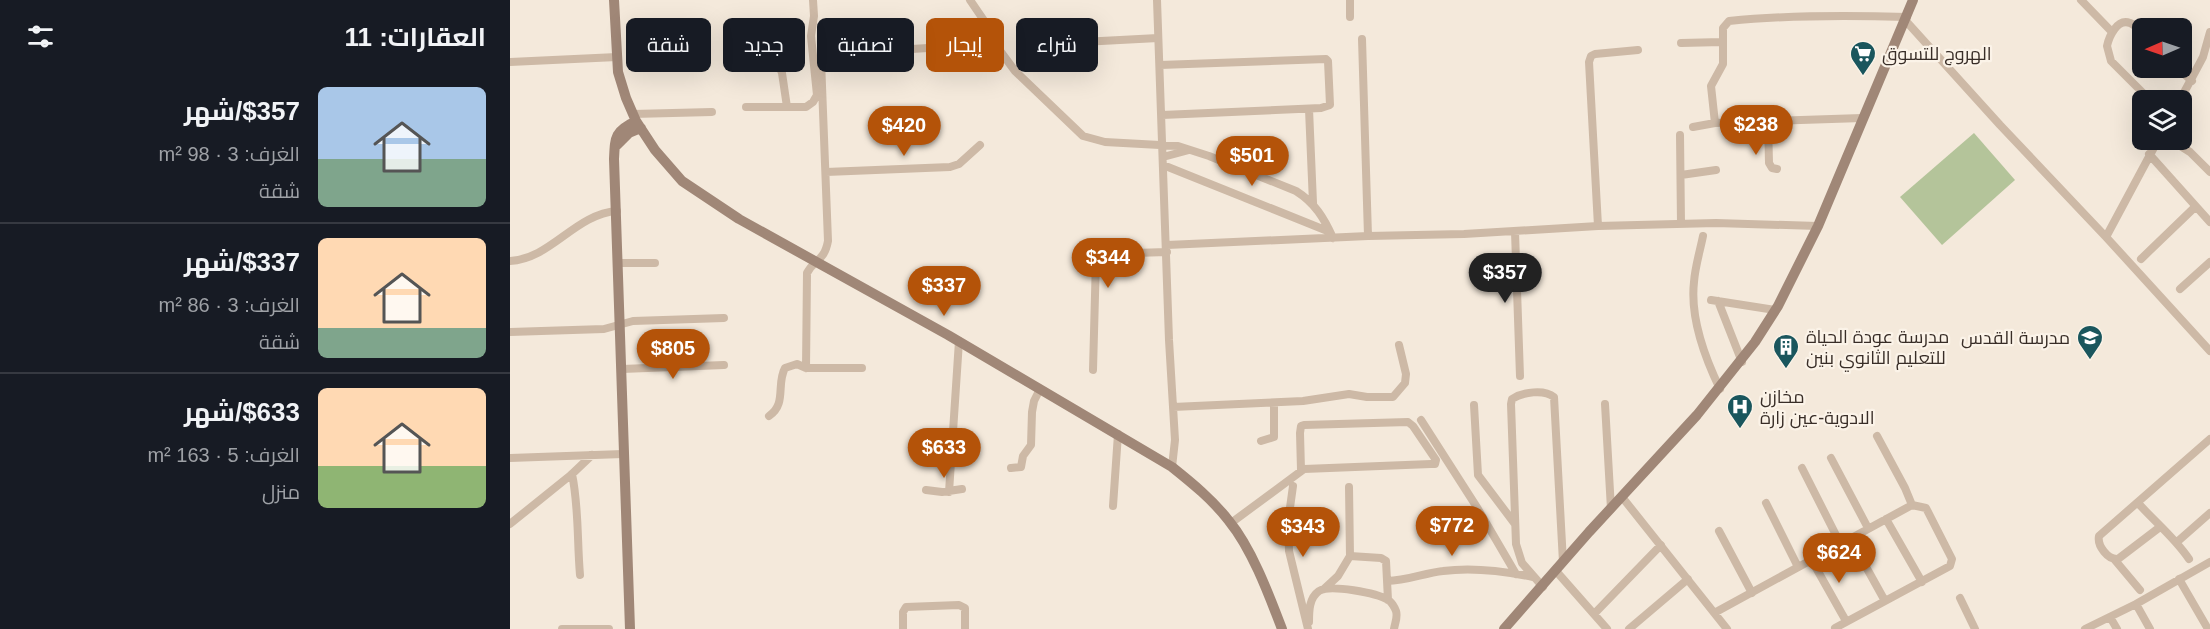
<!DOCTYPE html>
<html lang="ar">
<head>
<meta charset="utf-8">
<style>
	:root { --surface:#171b24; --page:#242831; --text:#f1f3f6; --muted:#9ea1a6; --line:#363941; --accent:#b45309 }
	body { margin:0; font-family:Arial,Cairo,sans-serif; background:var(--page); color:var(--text); direction:rtl; height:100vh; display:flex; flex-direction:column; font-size:22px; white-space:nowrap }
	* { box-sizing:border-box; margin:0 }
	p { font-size:20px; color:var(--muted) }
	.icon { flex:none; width:33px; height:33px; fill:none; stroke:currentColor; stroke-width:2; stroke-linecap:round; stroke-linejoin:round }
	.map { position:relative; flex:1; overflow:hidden; direction:ltr }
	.panel { display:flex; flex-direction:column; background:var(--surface); width:510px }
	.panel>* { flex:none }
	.top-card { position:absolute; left:18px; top:18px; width:570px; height:54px; direction:rtl; display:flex; gap:12px }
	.needle { width:39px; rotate:268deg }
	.fabs { position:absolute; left:1622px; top:18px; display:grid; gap:12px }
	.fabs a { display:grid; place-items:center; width:60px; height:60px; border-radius:9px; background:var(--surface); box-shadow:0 6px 24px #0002; font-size:30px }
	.price { position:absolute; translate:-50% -51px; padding:0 14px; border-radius:21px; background:var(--accent); color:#fff; font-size:20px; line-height:39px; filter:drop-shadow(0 2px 3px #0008) }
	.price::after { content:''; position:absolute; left:50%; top:36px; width:18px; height:14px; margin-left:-9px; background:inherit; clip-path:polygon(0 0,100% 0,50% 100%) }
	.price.selected { background:#222; color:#fff }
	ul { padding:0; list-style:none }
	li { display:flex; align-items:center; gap:18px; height:150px; padding:0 24px }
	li+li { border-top:2px solid var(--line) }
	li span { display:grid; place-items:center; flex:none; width:168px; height:120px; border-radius:9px; color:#555 }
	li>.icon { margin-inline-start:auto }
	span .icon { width:72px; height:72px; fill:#fffc; stroke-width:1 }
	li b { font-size:26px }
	h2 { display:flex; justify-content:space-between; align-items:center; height:72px; padding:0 24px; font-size:26px }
	.tag { padding:0 21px; border-radius:9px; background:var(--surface); box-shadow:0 6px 24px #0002; font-size:21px; line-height:54px }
	.tag.selected { background:var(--accent); color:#fff }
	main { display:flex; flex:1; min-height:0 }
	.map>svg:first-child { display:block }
	.green { fill:#b4c49a }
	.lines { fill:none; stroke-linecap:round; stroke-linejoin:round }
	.street { stroke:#cdb9a6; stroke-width:8 }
	.secondary { stroke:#a08777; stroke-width:10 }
	.labels { text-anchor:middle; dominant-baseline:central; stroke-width:4.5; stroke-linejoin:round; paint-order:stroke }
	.poi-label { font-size:18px; fill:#382d27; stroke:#fbf3e8; text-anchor:start }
</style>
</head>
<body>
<main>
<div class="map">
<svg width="1700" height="629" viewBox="0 0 1700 629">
	<rect width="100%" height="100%" fill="#f4e9db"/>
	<path class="green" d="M 1464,133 L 1505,180 L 1432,245 L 1390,197 Z"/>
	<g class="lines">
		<path class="street" d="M 647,0 L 659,340 L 665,440 L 662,467
			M 840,0 L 840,17
			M 1571,0 L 1602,32
			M 1395,20 L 1490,125 L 1596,237 L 1700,351
			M 252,23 L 272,73 L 277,107
			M 1632,33 C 1629,30 1624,24 1620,23 C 1607,18 1599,37 1597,46 L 1601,61 L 1640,100
			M 852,39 L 858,236
			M 1171,43 L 1212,42
			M 485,44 L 505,71 L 573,136 L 595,142 L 668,146 L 699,156 L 786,191 C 805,203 814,218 823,238
			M 559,53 L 572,42 L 648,38
			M 0,62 L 107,57
			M 650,65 L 816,59 L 818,61 L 820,105 L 811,108 L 652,115
			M 1667,68 L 1682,81
			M 1670,100 L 1693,57 L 1700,32
			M 236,107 L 296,107 L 303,102 L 307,95 L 301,36 L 304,16 L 303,0
			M 799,109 L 803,203
			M 123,114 L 202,112
			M 1258,122 L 1259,163 L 1262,168 L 1267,169
			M 1205,123 L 1201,86 L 1213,64 L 1213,28 L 1219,21 C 1278,15 1337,15 1397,17
			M 1183,127 L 1205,123 L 1352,118
			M 1170,135 L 1171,224
			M 1661,140 L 1680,152 L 1700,172
			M 1639,154 L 1700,222
			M 653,157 L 679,150
			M 653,165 L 820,232
			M 316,172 L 440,167 L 449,164 L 470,145
			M 1171,175 L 1206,170
			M 1088,226 L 1079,62 L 1081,56 L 1085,54 L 1128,50
			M 1005,232 L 1010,376
			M 1193,236 C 1190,251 1185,267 1184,282 C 1180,317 1195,358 1210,389
			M 1596,237 L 1648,140
			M 657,245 L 858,236 L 954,234 L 1088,226 L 1206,223 L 1308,226
			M 1631,259 L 1685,207
			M 0,261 C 41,259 65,214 107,211
			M 109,263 L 145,263
			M 1670,289 L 1700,262
			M 1201,300 L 1265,310
			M 1208,301 L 1232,362
			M 0,332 L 94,329 L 123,321 L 214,318
			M 296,368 L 352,368
			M 112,369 L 214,365
			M 583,370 L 586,258 L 592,254 L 657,252
			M 1095,404 L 1101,509
			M 964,405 L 968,475 L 1005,524
			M 663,407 L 793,401 L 839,394 L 857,397 L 883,397 L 895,383 L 896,374 L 889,345
			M 259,416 C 277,404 266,384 275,368 L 287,364 L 296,368 L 297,273 C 305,258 314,262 318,241 L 311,60 L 323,50 L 368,51 L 485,44 L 475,22 L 460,0
			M 911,420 L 968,509 L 1006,574
			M 751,441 L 764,437 L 764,403
			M 0,458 L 113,454
			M 1321,458 L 1358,528
			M 501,468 L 511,467 L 513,456 L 521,445 L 522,412 L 524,401 L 530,389
			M 1292,468 L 1330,543
			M 62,474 C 69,507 67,541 70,575
			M 783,486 L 778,522 L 779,551 L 798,629
			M 839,487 L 840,556
			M 416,490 L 432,492 L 452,489
			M 439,492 L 449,341
			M 1112,497 L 1217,629
			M 1256,503 L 1288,567
			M 1628,503 C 1645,522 1665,538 1679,559
			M 603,506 L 608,434
			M 1376,519 L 1412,582
			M 721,523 L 794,469 L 921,464 L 925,464 L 926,460 L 903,426 L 898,422 L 794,425 L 791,426 L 790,433 L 791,470
			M 0,524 L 62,474 L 82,455
			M 1650,527 L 1608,559 C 1598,560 1587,546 1589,536 L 1700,439
			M 1209,531 L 1242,593
			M 1340,538 L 1375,601
			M 1667,542 L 1700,513
			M 1301,559 L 1336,621
			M 1604,559 L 1630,590
			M 1046,571 L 1097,629
			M 1669,579 L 1698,629
			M 877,581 C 897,581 914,573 933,571 C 962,567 994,571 1023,577
			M 1033,587 L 1012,563 L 1006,544 L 1001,404 L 1002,399 C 1013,392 1034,389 1044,397 L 1053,562
			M 814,589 L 828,576 L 840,556 L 871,558 L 876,561 L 878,600
			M 1450,598 L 1465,629
			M 1626,604 L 1640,629
			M 1206,612 L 1402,505 L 1395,488 L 1367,436
			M 1084,614 L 1151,545
			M 1600,617 L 1607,629
			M 799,622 C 799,611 799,598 809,591 C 820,584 867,593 878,600 C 881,601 885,608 886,611 C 888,617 885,623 884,629
			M 1325,628 L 1440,566 L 1442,559 L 1416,508 L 1402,505
			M 52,629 L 99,629
			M 393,629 L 393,612 L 396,607 L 449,605 L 455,608 L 455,629
			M 1119,629 L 1178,579
			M 1575,629 L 1626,604 L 1700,562"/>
		<path class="secondary" d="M 104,0 L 108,72 L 116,98 L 126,121 L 145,150 L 172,181 L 229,219 L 438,335 L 662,467 C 682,483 703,500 719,521 C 742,549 759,595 772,629
			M 107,145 L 119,133 L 131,128
			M 120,629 L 104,159 C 105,136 105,131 126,121
			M 994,629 L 1079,532 L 1187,415 L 1245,342 L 1268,306 L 1308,226 L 1403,0"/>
	</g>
	<defs>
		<symbol id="supermarket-pin" viewBox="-11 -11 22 30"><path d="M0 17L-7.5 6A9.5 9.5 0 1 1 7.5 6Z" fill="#1a565d" stroke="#fbf3e8"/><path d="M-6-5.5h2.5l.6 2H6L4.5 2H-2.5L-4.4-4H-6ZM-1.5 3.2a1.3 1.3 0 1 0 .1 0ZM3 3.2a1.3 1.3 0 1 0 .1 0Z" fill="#fff"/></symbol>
		<symbol id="school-pin" viewBox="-11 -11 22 30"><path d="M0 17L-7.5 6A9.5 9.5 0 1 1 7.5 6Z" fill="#1a565d" stroke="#fbf3e8"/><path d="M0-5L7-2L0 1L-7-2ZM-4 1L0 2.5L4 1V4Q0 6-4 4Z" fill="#fff"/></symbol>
		<symbol id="building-pin" viewBox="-11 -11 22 30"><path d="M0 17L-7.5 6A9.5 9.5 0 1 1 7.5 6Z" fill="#1a565d" stroke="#fbf3e8"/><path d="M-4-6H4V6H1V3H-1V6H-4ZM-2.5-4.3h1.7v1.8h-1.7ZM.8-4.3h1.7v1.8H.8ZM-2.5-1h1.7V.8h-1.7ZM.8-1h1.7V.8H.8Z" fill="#fff"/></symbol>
		<symbol id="hospital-pin" viewBox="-11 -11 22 30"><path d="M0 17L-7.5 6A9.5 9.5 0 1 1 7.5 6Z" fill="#1a565d" stroke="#fbf3e8"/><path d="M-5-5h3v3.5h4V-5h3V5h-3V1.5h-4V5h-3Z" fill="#fff"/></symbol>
	</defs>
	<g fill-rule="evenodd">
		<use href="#supermarket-pin" x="1338" y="39" width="30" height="40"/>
		<use href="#school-pin" x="1565" y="323" width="30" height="40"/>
		<use href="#building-pin" x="1261" y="332" width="30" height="40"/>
		<use href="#hospital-pin" x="1215" y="392" width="30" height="40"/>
	</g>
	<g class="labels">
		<g class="poi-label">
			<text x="1372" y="54">الهروج للتسوق</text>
			<text x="1296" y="337">مدرسة عودة الحياة<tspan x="1296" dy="21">للتعليم الثانوي بنين</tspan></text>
			<text x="1560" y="338" text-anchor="end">مدرسة القدس</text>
			<text x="1250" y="397">مخازن<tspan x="1250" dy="21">الادوية-عين زارة</tspan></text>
		</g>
	</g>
</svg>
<div class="fabs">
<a><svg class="needle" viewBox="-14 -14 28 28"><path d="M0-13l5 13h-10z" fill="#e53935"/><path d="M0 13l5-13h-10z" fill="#9ea1a6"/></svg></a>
<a><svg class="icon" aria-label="layers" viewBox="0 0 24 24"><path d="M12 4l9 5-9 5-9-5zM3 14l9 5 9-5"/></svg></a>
</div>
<b class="price" style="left:1246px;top:156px">$238</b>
<b class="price" style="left:394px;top:157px">$420</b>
<b class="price" style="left:742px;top:187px">$501</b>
<b class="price" style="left:598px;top:289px">$344</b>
<b class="price selected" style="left:995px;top:304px">$357</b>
<b class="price" style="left:434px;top:317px">$337</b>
<b class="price" style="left:163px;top:380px">$805</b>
<b class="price" style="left:434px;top:479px">$633</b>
<b class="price" style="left:942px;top:557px">$772</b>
<b class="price" style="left:793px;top:558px">$343</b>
<b class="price" style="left:1329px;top:584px">$624</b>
<div class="top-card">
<a class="tag">شراء</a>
<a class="tag selected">إيجار</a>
<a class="tag">تصفية</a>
<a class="tag">جديد</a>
<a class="tag">شقة</a>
</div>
</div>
<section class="panel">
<h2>العقارات: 11<svg class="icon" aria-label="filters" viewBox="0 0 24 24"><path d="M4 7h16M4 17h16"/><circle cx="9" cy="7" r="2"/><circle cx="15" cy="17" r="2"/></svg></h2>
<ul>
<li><span style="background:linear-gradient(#a9c7e8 60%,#7fa58c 0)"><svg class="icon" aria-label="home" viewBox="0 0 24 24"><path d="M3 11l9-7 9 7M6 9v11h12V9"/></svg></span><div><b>$357/شهر</b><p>الغرف: 3 · 98 m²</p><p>شقة</p></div></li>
<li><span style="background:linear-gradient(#ffd9b3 75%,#7fa58c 0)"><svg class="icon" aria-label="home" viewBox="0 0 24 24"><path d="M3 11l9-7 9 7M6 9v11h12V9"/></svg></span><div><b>$337/شهر</b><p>الغرف: 3 · 86 m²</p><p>شقة</p></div></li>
<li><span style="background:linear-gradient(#ffd9b3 65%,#8fb573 0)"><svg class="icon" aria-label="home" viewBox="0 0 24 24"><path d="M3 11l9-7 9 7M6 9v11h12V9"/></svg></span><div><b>$633/شهر</b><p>الغرف: 5 · 163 m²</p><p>منزل</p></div></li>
</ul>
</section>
</main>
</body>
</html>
